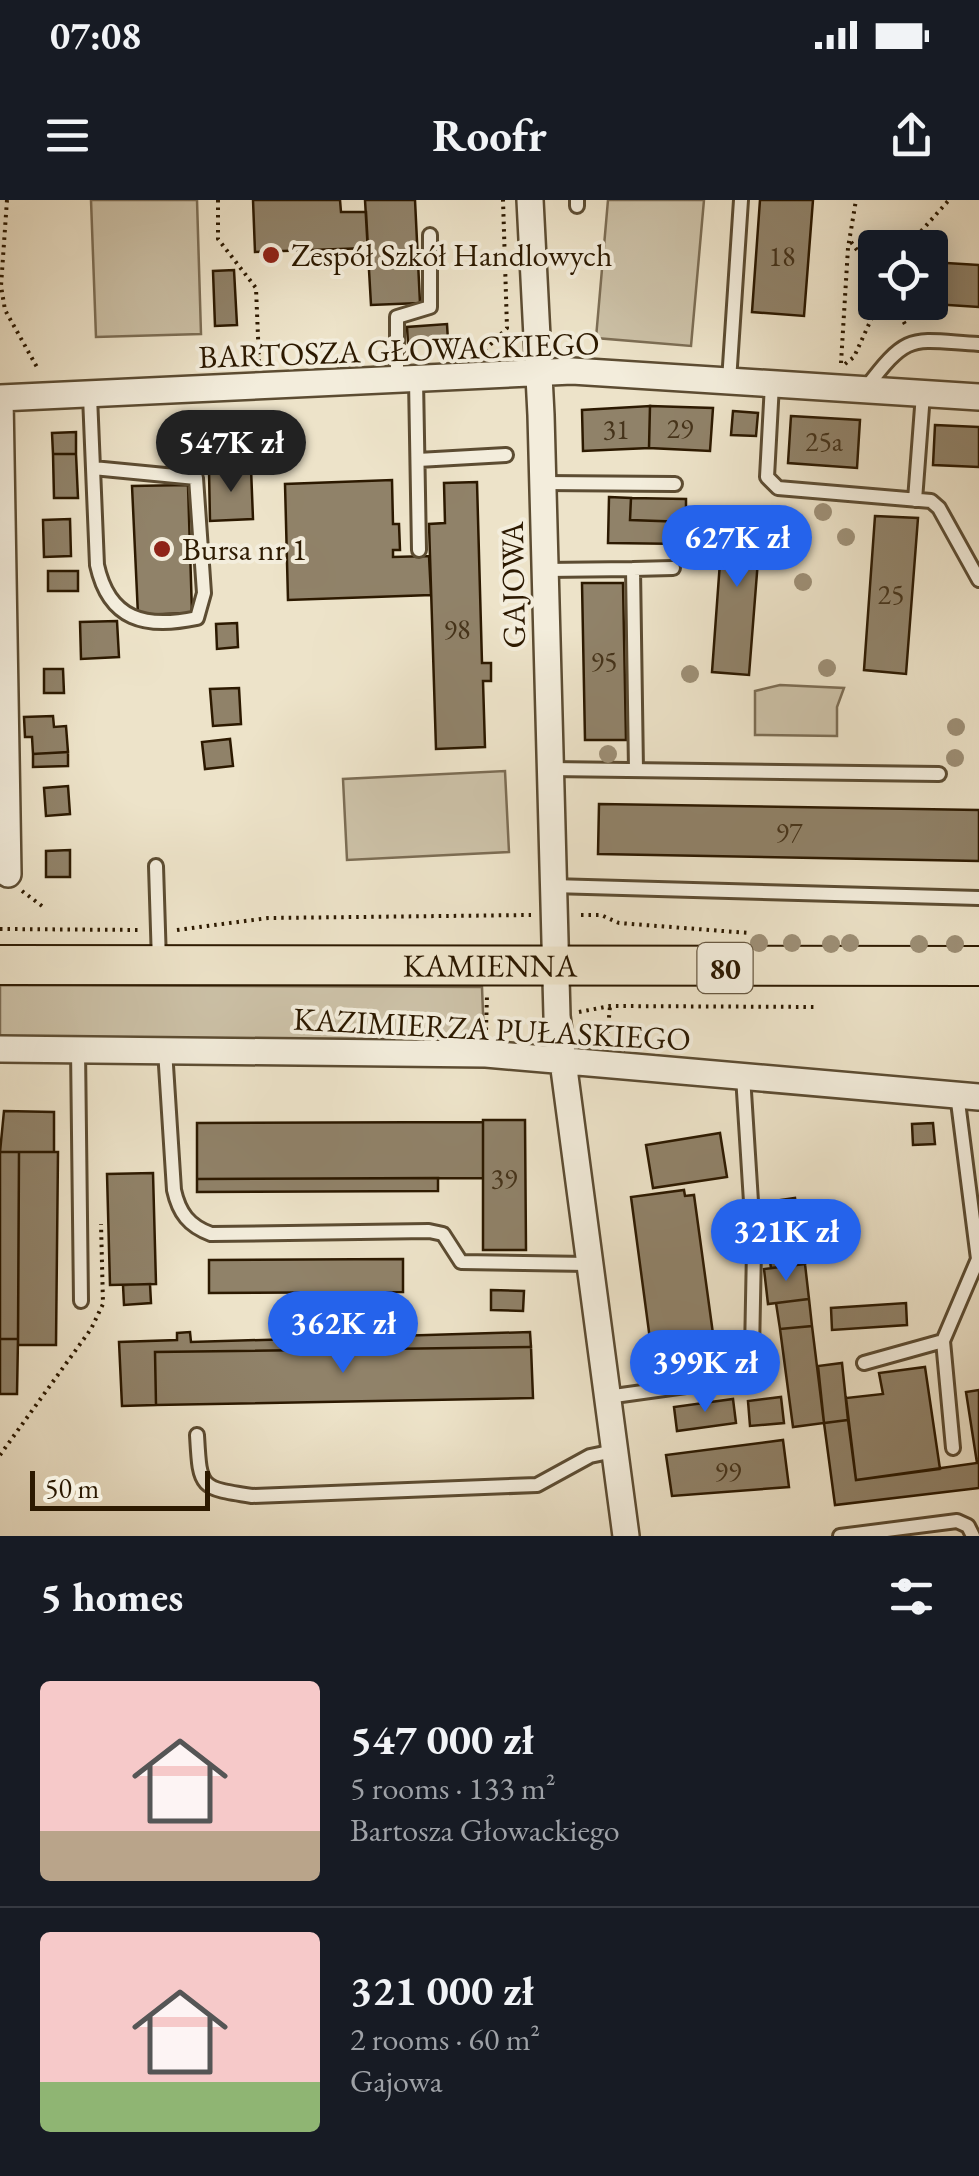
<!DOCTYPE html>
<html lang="en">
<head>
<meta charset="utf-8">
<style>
	:root { --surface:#171b24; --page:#20242c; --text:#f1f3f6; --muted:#9ea1a6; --line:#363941; --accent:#2563eb }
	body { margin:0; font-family:"EB Garamond",serif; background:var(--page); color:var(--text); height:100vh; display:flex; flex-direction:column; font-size:38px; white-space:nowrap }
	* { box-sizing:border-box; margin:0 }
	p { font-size:32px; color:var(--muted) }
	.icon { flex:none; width:55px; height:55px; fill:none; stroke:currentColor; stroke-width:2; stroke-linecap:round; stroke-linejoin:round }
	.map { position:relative; height:1336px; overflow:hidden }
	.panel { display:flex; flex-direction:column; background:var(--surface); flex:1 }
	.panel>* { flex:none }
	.buttons { position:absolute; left:858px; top:30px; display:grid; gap:20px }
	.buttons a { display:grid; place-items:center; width:90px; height:90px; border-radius:10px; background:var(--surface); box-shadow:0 5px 25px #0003; font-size:50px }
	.scale { position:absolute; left:30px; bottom:25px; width:180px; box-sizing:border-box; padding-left:10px; border:5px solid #2c1900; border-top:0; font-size:28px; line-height:35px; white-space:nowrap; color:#2c1900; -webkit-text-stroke:8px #f3eddc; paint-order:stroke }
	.price { position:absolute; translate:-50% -85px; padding:0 22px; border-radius:35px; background:var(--accent); color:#fff; font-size:32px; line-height:65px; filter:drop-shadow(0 2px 5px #0008) }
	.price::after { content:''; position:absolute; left:50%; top:60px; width:30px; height:22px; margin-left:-15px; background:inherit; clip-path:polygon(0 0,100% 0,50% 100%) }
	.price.active { background:#222; color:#fff }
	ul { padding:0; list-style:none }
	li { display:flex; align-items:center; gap:30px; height:250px; padding:0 40px }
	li+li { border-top:2px solid var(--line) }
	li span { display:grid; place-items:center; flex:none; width:280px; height:200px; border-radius:10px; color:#555 }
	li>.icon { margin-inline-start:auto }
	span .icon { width:120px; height:120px; fill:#fffc; stroke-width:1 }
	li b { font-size:42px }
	h2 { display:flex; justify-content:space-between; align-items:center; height:120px; padding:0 40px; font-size:42px }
	.status { display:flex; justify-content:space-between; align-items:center; height:70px; padding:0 50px; background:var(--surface); direction:ltr }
	.status svg { height:28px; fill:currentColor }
	header { display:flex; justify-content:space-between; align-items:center; height:130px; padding:0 40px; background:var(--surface); font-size:45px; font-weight:700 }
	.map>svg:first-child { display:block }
	.green { fill:#ccc1a7; stroke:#7c6d54; stroke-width:2.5 }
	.building { fill:#908269; stroke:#2c1900; stroke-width:2.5 }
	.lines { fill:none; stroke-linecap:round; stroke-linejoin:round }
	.service-casing { stroke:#5c4c32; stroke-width:18 }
	.minor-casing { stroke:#5c4c32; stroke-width:30 }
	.primary-casing { stroke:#2c1900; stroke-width:42 }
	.path { stroke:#2c1900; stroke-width:4; stroke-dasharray:2.5 5; stroke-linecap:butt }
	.service { stroke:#f3eddc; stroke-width:12 }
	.minor { stroke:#f3eddc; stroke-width:25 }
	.primary { stroke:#ede3c9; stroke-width:38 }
	.tree { fill:#9d8f76 }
	.poi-dot { fill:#8f2418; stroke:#f3eddc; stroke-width:4 }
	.labels { text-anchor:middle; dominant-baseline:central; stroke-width:8; stroke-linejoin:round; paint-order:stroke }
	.number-label { font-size:28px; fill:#45331a }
	.shield { fill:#f3eddc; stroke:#685942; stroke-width:2.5 }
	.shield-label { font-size:30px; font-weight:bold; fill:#2c1900 }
	.poi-label { font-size:32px; fill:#2c1900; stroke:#f3eddc; text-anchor:start }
	.street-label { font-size:32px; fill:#2c1900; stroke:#f3eddc }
</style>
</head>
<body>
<div class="status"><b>07:08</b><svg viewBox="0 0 49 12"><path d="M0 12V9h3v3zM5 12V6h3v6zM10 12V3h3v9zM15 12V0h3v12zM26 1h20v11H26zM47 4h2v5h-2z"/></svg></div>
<header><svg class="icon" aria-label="menu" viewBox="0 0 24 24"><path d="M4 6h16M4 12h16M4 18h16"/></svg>Roofr<svg class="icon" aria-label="share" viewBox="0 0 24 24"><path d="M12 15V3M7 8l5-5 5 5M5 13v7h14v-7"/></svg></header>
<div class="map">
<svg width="979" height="1336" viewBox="0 0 979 1336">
	<rect width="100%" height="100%" fill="#ede3c9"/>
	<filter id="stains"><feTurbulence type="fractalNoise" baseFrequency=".002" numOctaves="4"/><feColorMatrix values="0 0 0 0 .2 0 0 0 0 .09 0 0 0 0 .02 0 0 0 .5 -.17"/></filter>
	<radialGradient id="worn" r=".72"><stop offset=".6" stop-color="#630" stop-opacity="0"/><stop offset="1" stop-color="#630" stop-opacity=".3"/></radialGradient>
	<path class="green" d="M 91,0 L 197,0 L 201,134 L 96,137 Z
		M 608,0 L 704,0 L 691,146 L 596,138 Z
		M 780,485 L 844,488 L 837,507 L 837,536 L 755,535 L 755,491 Z
		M 505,571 L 509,652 L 347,660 L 343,579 Z
		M 0,785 L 482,787 L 484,839 L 0,839 Z"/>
	<path class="building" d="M 253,0 L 340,0 L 341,12 L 366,12 L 368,48 L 255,52 Z
		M 365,0 L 415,0 L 420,103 L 371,105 Z
		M 760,0 L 813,0 L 804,116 L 752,112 Z
		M 930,62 L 979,65 L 979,107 L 902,102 L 930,102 Z
		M 234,70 L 237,125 L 215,126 L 213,71 Z
		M 447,124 L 448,141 L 408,143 L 407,127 Z
		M 650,206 L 713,208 L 710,251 L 649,248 Z
		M 650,206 L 649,248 L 583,251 L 582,210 Z
		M 733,211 L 758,213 L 756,236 L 731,235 Z
		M 791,216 L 860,220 L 857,268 L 788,263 Z
		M 935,225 L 979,227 L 979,267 L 933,265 Z
		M 76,232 L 76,254 L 53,254 L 52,233 Z
		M 53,254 L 76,254 L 78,298 L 54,298 Z
		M 251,268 L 253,319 L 210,321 L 209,270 Z
		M 392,280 L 393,324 L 399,324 L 400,350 L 393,350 L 393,357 L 429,356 L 431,395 L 288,400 L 285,284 Z
		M 477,282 L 482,463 L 491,463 L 491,481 L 483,481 L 485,547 L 436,549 L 429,324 L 445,323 L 444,283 Z
		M 188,285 L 192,413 L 138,415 L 132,286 Z
		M 609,297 L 631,298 L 630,320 L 686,322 L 686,344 L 608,343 Z
		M 631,298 L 686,299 L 686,322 L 630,320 Z
		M 724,307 L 762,309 L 749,475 L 712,472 Z
		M 875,316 L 918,318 L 906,474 L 864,470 Z
		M 70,319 L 71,356 L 44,357 L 43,320 Z
		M 48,371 L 78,371 L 78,391 L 48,391 Z
		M 582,383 L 623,383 L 626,540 L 585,540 Z
		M 117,421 L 119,457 L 81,459 L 80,422 Z
		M 237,423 L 238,447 L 217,449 L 216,424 Z
		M 44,469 L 63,469 L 64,493 L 44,493 Z
		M 239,488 L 241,524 L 213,526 L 210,489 Z
		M 53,516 L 54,527 L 66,526 L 68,552 L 33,554 L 32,537 L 25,537 L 24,517 Z
		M 230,539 L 233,566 L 205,569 L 202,542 Z
		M 68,552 L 68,566 L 33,567 L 33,554 Z
		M 68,586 L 70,614 L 46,616 L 44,588 Z
		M 599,604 L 979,610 L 979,661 L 598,654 Z
		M 70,650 L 70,677 L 46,677 L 46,651 Z
		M 4,911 L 54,912 L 54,952 L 0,952 Z
		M 483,920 L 525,920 L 526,1050 L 483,1050 Z
		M 483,922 L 483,978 L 197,979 L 197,923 Z
		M 933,923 L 935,944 L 913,945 L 912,924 Z
		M 720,933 L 727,977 L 653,988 L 646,945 Z
		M 0,952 L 19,952 L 18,1139 L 0,1139 Z
		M 19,952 L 58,952 L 56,1145 L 18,1145 Z
		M 153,973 L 156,1084 L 110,1085 L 107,974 Z
		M 438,978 L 438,991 L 197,992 L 197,979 Z
		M 684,990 L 685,996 L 694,995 L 714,1141 L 706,1142 L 710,1169 L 655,1177 L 631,997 Z
		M 795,998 L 805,1064 L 771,1068 L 761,1003 Z
		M 403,1059 L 403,1092 L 209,1093 L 209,1060 Z
		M 805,1064 L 809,1099 L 768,1104 L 764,1069 Z
		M 150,1084 L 151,1103 L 124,1105 L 123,1085 Z
		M 491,1090 L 524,1091 L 523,1111 L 491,1110 Z
		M 809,1099 L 812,1126 L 780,1129 L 776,1103 Z
		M 906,1103 L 907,1125 L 832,1130 L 831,1108 Z
		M 812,1126 L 824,1223 L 793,1227 L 780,1129 Z
		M 190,1132 L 191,1142 L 530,1132 L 531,1147 L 155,1152 L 156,1205 L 122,1206 L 119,1142 L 177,1140 L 177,1133 Z
		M 0,1139 L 18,1139 L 17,1194 L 0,1194 Z
		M 531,1147 L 533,1198 L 156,1205 L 155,1152 Z
		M 842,1163 L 848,1220 L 824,1223 L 818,1166 Z
		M 925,1167 L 940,1269 L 856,1280 L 846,1198 L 883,1194 L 879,1173 Z
		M 979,1190 L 979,1288 L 835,1305 L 824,1223 L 848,1220 L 856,1280 L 977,1263 L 966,1192 Z
		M 781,1197 L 784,1223 L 750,1226 L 748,1201 Z
		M 733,1199 L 736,1223 L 677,1231 L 674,1207 Z
		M 783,1240 L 789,1287 L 672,1296 L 666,1255 Z"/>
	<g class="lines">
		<defs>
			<path id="service" d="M 577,0 L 577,6
				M 416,180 L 419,350
				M 397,181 L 397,117 L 430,107 L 430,35
				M 729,181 L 741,0
				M 772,184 L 767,277 L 778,288 L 931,301 L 939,308 L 979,380
				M 866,188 C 909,131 911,140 979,144
				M 90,196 L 97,365 C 109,420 145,429 197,418 L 204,393 L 196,278 L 93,268
				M 418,260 L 506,255
				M 543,283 L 675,284
				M 915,300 L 923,194
				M 633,369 L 673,368
				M 545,370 L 633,369 L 636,570
				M 550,569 L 939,574
				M 156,666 L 159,762
				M 552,686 L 979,698
				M 78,849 L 81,1101
				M 165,850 L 174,990 C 179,1013 189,1026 211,1034 L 429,1031 L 443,1034 L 461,1062 L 588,1064
				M 943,1141 L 953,1248
				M 864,1163 L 943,1141 L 978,1059 L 957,894
				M 607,1197 L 736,1179 L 752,1152 L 754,1049 L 743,876
				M 197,1235 C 200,1288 199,1288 252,1296 L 537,1285 L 590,1256 L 614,1251
				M 840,1336 L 957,1321 L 968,1326 L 973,1336"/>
			<path id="minor" d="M 530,0 L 541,215 L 557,816 L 626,1336
				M 0,198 L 572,171 L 979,197
				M 0,198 L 8,674
				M 0,849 L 486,854 L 979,897"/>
			<g id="primary">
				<path id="s1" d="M 0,765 L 979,766"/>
			</g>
		</defs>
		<use href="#service" class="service-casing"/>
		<use href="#minor" class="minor-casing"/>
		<use href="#primary" class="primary-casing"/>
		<path class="path" d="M 7,0 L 1,86 L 5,110 L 38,169
			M 218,0 L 218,39 L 256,88 L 259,161
			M 851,42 L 875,74
			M 906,48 L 949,0
			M 893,102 L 906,126
			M 485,150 L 507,128 L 503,0
			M 841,163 L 848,48 L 856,0
			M 845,164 L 854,157 L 879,102
			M 22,691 L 46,709
			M 581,715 L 601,715 L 619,723 L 749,733
			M 0,729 L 142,730
			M 177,730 L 268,718 L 531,715
			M 579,812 L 610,806 L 818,807
			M 486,830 L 487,795
			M 607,840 L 610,806
			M 0,1255 L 91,1129 L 103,1104 L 101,1024"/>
		<use href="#service" class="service"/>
		<use href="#minor" class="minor"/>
		<use href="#primary" class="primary"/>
	</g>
	<g class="tree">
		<circle cx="823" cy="312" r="9"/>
		<circle cx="846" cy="337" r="9"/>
		<circle cx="803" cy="382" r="9"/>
		<circle cx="827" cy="468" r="9"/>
		<circle cx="690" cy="474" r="9"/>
		<circle cx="956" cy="527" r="9"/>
		<circle cx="608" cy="554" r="9"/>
		<circle cx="955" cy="558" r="9"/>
		<circle cx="759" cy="743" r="9"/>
		<circle cx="792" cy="743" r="9"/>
		<circle cx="850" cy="743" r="9"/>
		<circle cx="831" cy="744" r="9"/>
		<circle cx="919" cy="744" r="9"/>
		<circle cx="955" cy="744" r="9"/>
	</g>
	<g class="poi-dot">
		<circle cx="271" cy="55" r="10"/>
		<circle cx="162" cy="349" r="10"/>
	</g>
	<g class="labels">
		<g class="number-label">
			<text x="782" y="56">18</text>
			<text x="680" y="228">29</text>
			<text x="616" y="229">31</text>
			<text x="824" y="241">25a</text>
			<text x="891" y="394">25</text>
			<text x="457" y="429">98</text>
			<text x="604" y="461">95</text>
			<text x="789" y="632">97</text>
			<text x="504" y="978">39</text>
			<text x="728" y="1271">99</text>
		</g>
		<rect class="shield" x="697.5" y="743" width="55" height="50" rx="8"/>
		<g class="shield-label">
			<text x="725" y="768">80</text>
		</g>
		<g class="poi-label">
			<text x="291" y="55">Zespół Szkół Handlowych</text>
			<text x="182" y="349">Bursa nr 1</text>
		</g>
		<g class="street-label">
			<text transform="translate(399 150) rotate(-2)">BARTOSZA GŁOWACKIEGO</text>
			<text transform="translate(513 385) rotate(-91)">GAJOWA</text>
			<text stroke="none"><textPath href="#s1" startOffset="490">KAMIENNA</textPath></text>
			<text transform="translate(492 829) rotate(3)">KAZIMIERZA PUŁASKIEGO</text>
		</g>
	</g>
	<rect width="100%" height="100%" filter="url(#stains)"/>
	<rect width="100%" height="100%" fill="url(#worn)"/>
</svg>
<div class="buttons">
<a><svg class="icon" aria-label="locate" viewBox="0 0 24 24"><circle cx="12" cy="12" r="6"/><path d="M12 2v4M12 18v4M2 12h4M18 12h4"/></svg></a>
</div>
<div class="scale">50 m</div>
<b class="price active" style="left:231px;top:295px">547K zł</b>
<b class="price" style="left:737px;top:390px">627K zł</b>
<b class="price" style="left:786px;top:1084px">321K zł</b>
<b class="price" style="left:343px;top:1176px">362K zł</b>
<b class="price" style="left:705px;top:1215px">399K zł</b>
</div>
<section class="panel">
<h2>5 homes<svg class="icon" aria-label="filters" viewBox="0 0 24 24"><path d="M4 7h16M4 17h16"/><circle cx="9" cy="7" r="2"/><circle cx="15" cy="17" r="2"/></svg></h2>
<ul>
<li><span style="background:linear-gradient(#f6c9c9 75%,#b9a48a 0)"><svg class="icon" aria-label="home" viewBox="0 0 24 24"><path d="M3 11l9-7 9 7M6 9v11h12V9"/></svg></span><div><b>547 000 zł</b><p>5 rooms · 133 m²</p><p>Bartosza Głowackiego</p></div></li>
<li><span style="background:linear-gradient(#f6c9c9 75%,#8fb573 0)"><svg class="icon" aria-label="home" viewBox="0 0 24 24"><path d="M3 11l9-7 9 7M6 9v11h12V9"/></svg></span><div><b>321 000 zł</b><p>2 rooms · 60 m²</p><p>Gajowa</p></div></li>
</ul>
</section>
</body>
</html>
